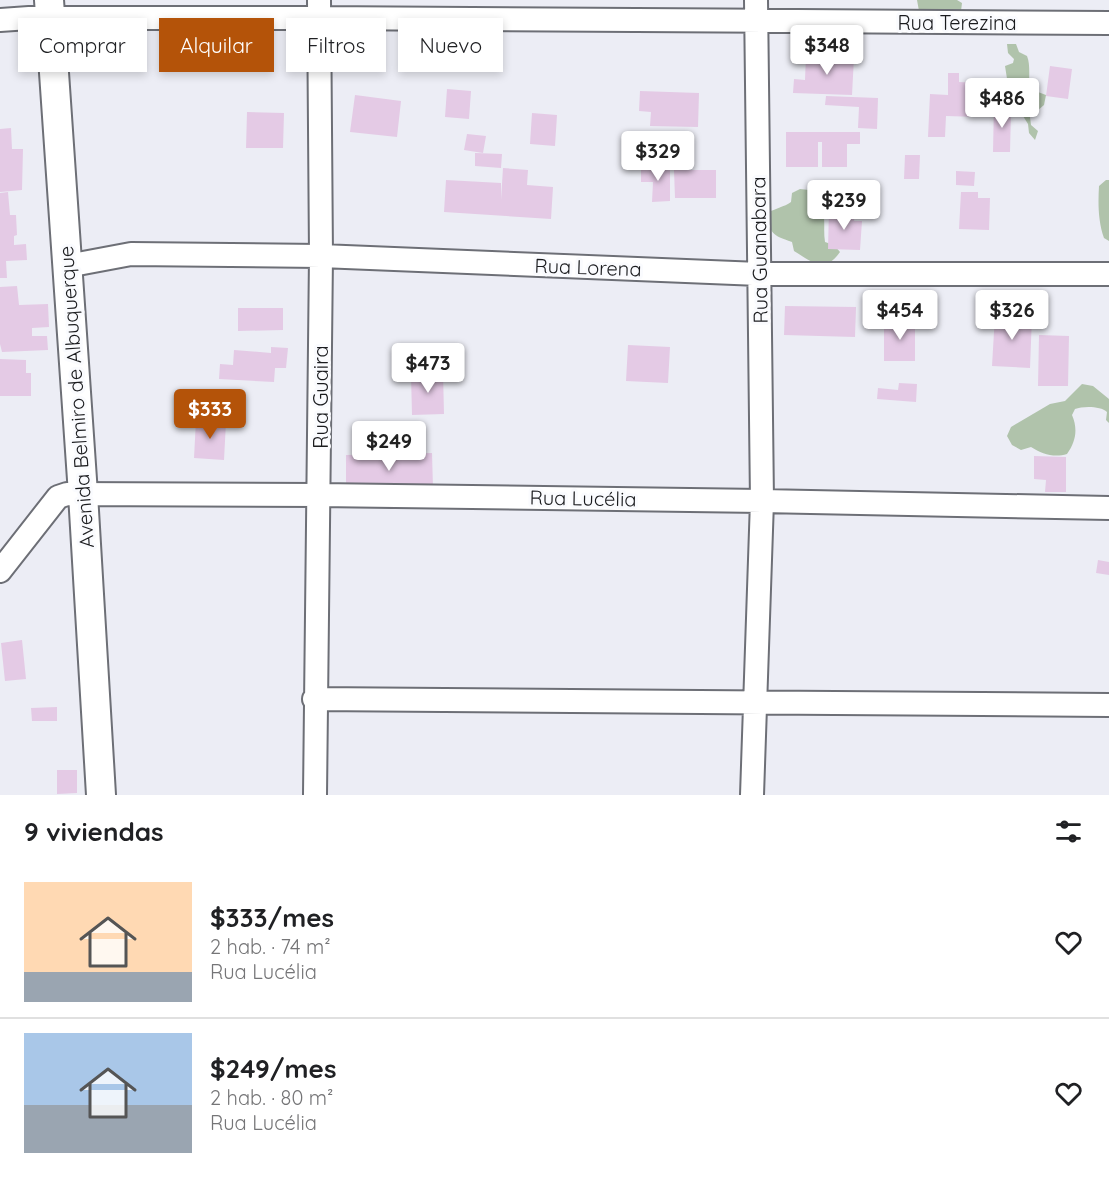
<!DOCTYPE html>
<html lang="es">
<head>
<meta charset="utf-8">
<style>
	:root { --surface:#fff; --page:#f6f6f6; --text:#202124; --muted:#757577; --line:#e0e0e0; --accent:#b45309 }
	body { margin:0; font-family:Quicksand,sans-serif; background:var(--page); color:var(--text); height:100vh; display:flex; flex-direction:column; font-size:22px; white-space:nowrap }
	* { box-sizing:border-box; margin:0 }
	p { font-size:20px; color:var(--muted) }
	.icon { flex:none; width:33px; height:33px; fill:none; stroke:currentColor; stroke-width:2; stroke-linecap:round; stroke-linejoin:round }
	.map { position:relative; height:795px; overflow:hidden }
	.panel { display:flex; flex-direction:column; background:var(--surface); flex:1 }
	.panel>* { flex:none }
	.banner { position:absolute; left:18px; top:18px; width:600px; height:54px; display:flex; gap:12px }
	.price { position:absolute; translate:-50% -51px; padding:0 14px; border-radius:6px; background:#fff; color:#222; font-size:20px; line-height:39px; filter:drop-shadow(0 2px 3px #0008) }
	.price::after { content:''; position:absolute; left:50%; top:36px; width:18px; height:14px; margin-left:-9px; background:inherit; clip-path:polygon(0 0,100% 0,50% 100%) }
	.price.active { background:var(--accent); color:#fff }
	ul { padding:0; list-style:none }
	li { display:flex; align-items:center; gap:18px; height:150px; padding:0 24px }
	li+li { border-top:2px solid var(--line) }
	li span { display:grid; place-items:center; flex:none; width:168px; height:120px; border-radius:0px; color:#555 }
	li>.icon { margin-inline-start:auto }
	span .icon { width:72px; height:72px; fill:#fffc; stroke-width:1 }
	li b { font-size:26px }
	h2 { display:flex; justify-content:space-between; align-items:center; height:72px; padding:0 24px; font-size:26px }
	.chip { padding:0 21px; border-radius:0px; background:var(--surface); box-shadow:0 3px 9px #0003; font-size:21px; line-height:54px }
	.chip.active { background:var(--accent); color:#fff }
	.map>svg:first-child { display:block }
	.green { fill:#b0c3ab }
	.building { fill:#e4cae5 }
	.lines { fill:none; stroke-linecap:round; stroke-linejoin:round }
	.minor-casing { stroke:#6d6f76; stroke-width:26 }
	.major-casing { stroke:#6d6f76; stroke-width:32 }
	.minor { stroke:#fff; stroke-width:22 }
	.major { stroke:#fff; stroke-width:28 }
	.labels { text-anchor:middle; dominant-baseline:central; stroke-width:6; stroke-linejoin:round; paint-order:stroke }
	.street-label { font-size:20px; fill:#1a1b1e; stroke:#fafbfe }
</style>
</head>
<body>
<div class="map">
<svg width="1109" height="795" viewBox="0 0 1109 795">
	<rect width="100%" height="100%" fill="#ecedf5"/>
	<path class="green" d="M 917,0 L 957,0 L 962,3 L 961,11 C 946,10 934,12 919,11 Z
		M 1007,44 L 1016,44 L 1019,52 L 1027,56 C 1031,66 1028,78 1030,89 L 1046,95 L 1044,105 L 1030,117 L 1031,125 L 1038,131 L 1035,140 L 1029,133 L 1028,124 L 1023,116 L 1020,97 L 1008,85 L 1005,66 L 1013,63 L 1014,59 L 1008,53 Z
		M 1106,180 L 1109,180 L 1109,241 L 1104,238 C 1098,221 1098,203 1099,186 Z
		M 800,189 L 809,190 L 814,198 L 817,206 L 822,207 C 826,219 823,230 825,242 L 834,245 L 840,252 C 825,274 812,262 794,251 L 792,242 C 772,235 770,234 767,213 C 776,208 784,207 791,202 L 792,193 Z
		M 1082,384 L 1093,386 L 1109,399 L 1109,423 L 1106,420 L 1107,412 C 1101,406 1083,406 1075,409 L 1072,415 C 1078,429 1076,441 1067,454 C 1054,458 1042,454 1031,447 L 1021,450 L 1012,445 L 1007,436 L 1011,427 L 1050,404 L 1065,401 Z"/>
	<path class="building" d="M 450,49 L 466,50 L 465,60 L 450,59 Z
		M 806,55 L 854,57 L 852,95 L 793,93 L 794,79 L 805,80 Z
		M 1050,66 L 1072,69 L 1068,99 L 1046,96 Z
		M 948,73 L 959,73 L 959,82 L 979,83 L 978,117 L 946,116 L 945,137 L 928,137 L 930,94 L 948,95 Z
		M 447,89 L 471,91 L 469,119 L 445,117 Z
		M 640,91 L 699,93 L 698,127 L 650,126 L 651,112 L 639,111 Z
		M 355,95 L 401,101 L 397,137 L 350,132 Z
		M 826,96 L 878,98 L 877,129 L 858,128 L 859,107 L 825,105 Z
		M 994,103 L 1003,103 L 1003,111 L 1011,111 L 1010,152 L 993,152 Z
		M 247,112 L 284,113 L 283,148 L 246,148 Z
		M 532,113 L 557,115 L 555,146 L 530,144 Z
		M 11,128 L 12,149 L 23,149 L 22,190 L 0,192 L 0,129 Z
		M 786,132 L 860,132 L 860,144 L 847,144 L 847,167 L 822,167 L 822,142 L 818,142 L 818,167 L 786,167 Z
		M 467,134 L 486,136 L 483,153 L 464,150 Z
		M 475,153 L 502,154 L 501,168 L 475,166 Z
		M 905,155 L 920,155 L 919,179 L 904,179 Z
		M 670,167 L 670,201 L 652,202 L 653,182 L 641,182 L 641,168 Z
		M 503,168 L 528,170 L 527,185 L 553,187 L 551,219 L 444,212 L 446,180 L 501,183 L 501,200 Z
		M 674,170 L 716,170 L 716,198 L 675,198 Z
		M 956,171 L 975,172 L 974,186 L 956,185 Z
		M 8,192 L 10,215 L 16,215 L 17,235 L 14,236 L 14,245 L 26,244 L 27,260 L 6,261 L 7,278 L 0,278 L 0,193 Z
		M 961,192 L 978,192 L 978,198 L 990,198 L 989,230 L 959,229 Z
		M 829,209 L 855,211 L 854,221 L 862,221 L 860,250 L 828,249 Z
		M 17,286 L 19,305 L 48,304 L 49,327 L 32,328 L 32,336 L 47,336 L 48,350 L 2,352 L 0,344 L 0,287 Z
		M 785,306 L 856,307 L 855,337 L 784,335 Z
		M 238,308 L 283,308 L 283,330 L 238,331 Z
		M 995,315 L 1032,316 L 1030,368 L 992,366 Z
		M 884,321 L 915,321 L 915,361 L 884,361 Z
		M 1039,335 L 1069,336 L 1068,386 L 1038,386 Z
		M 628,345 L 670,347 L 668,383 L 626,381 Z
		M 271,347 L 288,348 L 286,368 L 275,368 L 274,382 L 219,379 L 220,364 L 233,365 L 234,350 L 271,353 Z
		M 0,359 L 26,360 L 26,373 L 31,373 L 31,396 L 0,396 Z
		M 443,373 L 444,414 L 412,415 L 411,374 Z
		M 899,383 L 917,384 L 916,402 L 877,399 L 878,388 L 898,390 Z
		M 196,420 L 226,422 L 224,460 L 194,458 Z
		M 432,453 L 433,488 L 346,490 L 346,455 Z
		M 1034,456 L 1066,457 L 1066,492 L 1045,492 L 1046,480 L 1034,479 Z
		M 1098,560 L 1109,562 L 1109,575 L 1096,573 Z
		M 22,640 L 26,679 L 5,681 L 1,643 Z
		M 57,707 L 57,721 L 32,721 L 31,708 Z
		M 57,770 L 77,770 L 77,793 L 57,794 Z"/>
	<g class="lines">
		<defs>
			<path id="minor" d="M 0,20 L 29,18 L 318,18 L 1109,23
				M 67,266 L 131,254 L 321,256 L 759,274 L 1109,274
				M 0,571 L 58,497 L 67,494 L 319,495 L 762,501 L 1109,508
				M 314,699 L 1109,705
				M 315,795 L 321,256 L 319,0
				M 752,795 L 762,501 L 756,0"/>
			<path id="major" d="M 49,0 L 83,494 L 101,795"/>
		</defs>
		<use href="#minor" class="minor-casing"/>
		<use href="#major" class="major-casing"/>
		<use href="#minor" class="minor"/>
		<use href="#major" class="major"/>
	</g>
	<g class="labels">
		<g class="street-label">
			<text x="957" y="22">Rua Terezina</text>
			<text transform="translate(759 250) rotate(-91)">Rua Guanabara</text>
			<text transform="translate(588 267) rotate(2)">Rua Lorena</text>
			<text transform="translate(76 397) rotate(-94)">Avenida Belmiro de Albuquerque</text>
			<text transform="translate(320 397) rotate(-90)">Rua Guaira</text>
			<text transform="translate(583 498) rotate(1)">Rua Lucélia</text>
		</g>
	</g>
</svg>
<b class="price" style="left:827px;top:76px">$348</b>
<b class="price" style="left:1002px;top:129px">$486</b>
<b class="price" style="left:658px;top:182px">$329</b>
<b class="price" style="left:844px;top:231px">$239</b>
<b class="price" style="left:900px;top:341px">$454</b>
<b class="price" style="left:1012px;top:341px">$326</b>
<b class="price" style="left:428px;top:394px">$473</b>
<b class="price active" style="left:210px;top:440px">$333</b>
<b class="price" style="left:389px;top:472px">$249</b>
<div class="banner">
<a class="chip">Comprar</a>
<a class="chip active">Alquilar</a>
<a class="chip">Filtros</a>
<a class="chip">Nuevo</a>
</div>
</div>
<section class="panel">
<h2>9 viviendas<svg class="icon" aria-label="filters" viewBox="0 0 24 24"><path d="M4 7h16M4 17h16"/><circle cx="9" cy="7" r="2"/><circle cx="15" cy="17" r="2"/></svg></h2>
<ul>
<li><span style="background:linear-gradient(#ffd9b3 75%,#9aa5b1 0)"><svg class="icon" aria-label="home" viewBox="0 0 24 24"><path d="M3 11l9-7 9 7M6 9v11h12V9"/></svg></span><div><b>$333/mes</b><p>2 hab. · 74 m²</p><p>Rua Lucélia</p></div><svg class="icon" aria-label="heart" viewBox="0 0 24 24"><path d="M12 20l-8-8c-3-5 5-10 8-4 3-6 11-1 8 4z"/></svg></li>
<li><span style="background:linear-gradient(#a9c7e8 60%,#9aa5b1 0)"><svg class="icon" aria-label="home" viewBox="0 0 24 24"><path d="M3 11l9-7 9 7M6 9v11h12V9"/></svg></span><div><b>$249/mes</b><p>2 hab. · 80 m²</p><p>Rua Lucélia</p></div><svg class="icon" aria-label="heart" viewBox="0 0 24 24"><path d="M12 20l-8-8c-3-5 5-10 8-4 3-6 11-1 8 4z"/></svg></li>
</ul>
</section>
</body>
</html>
